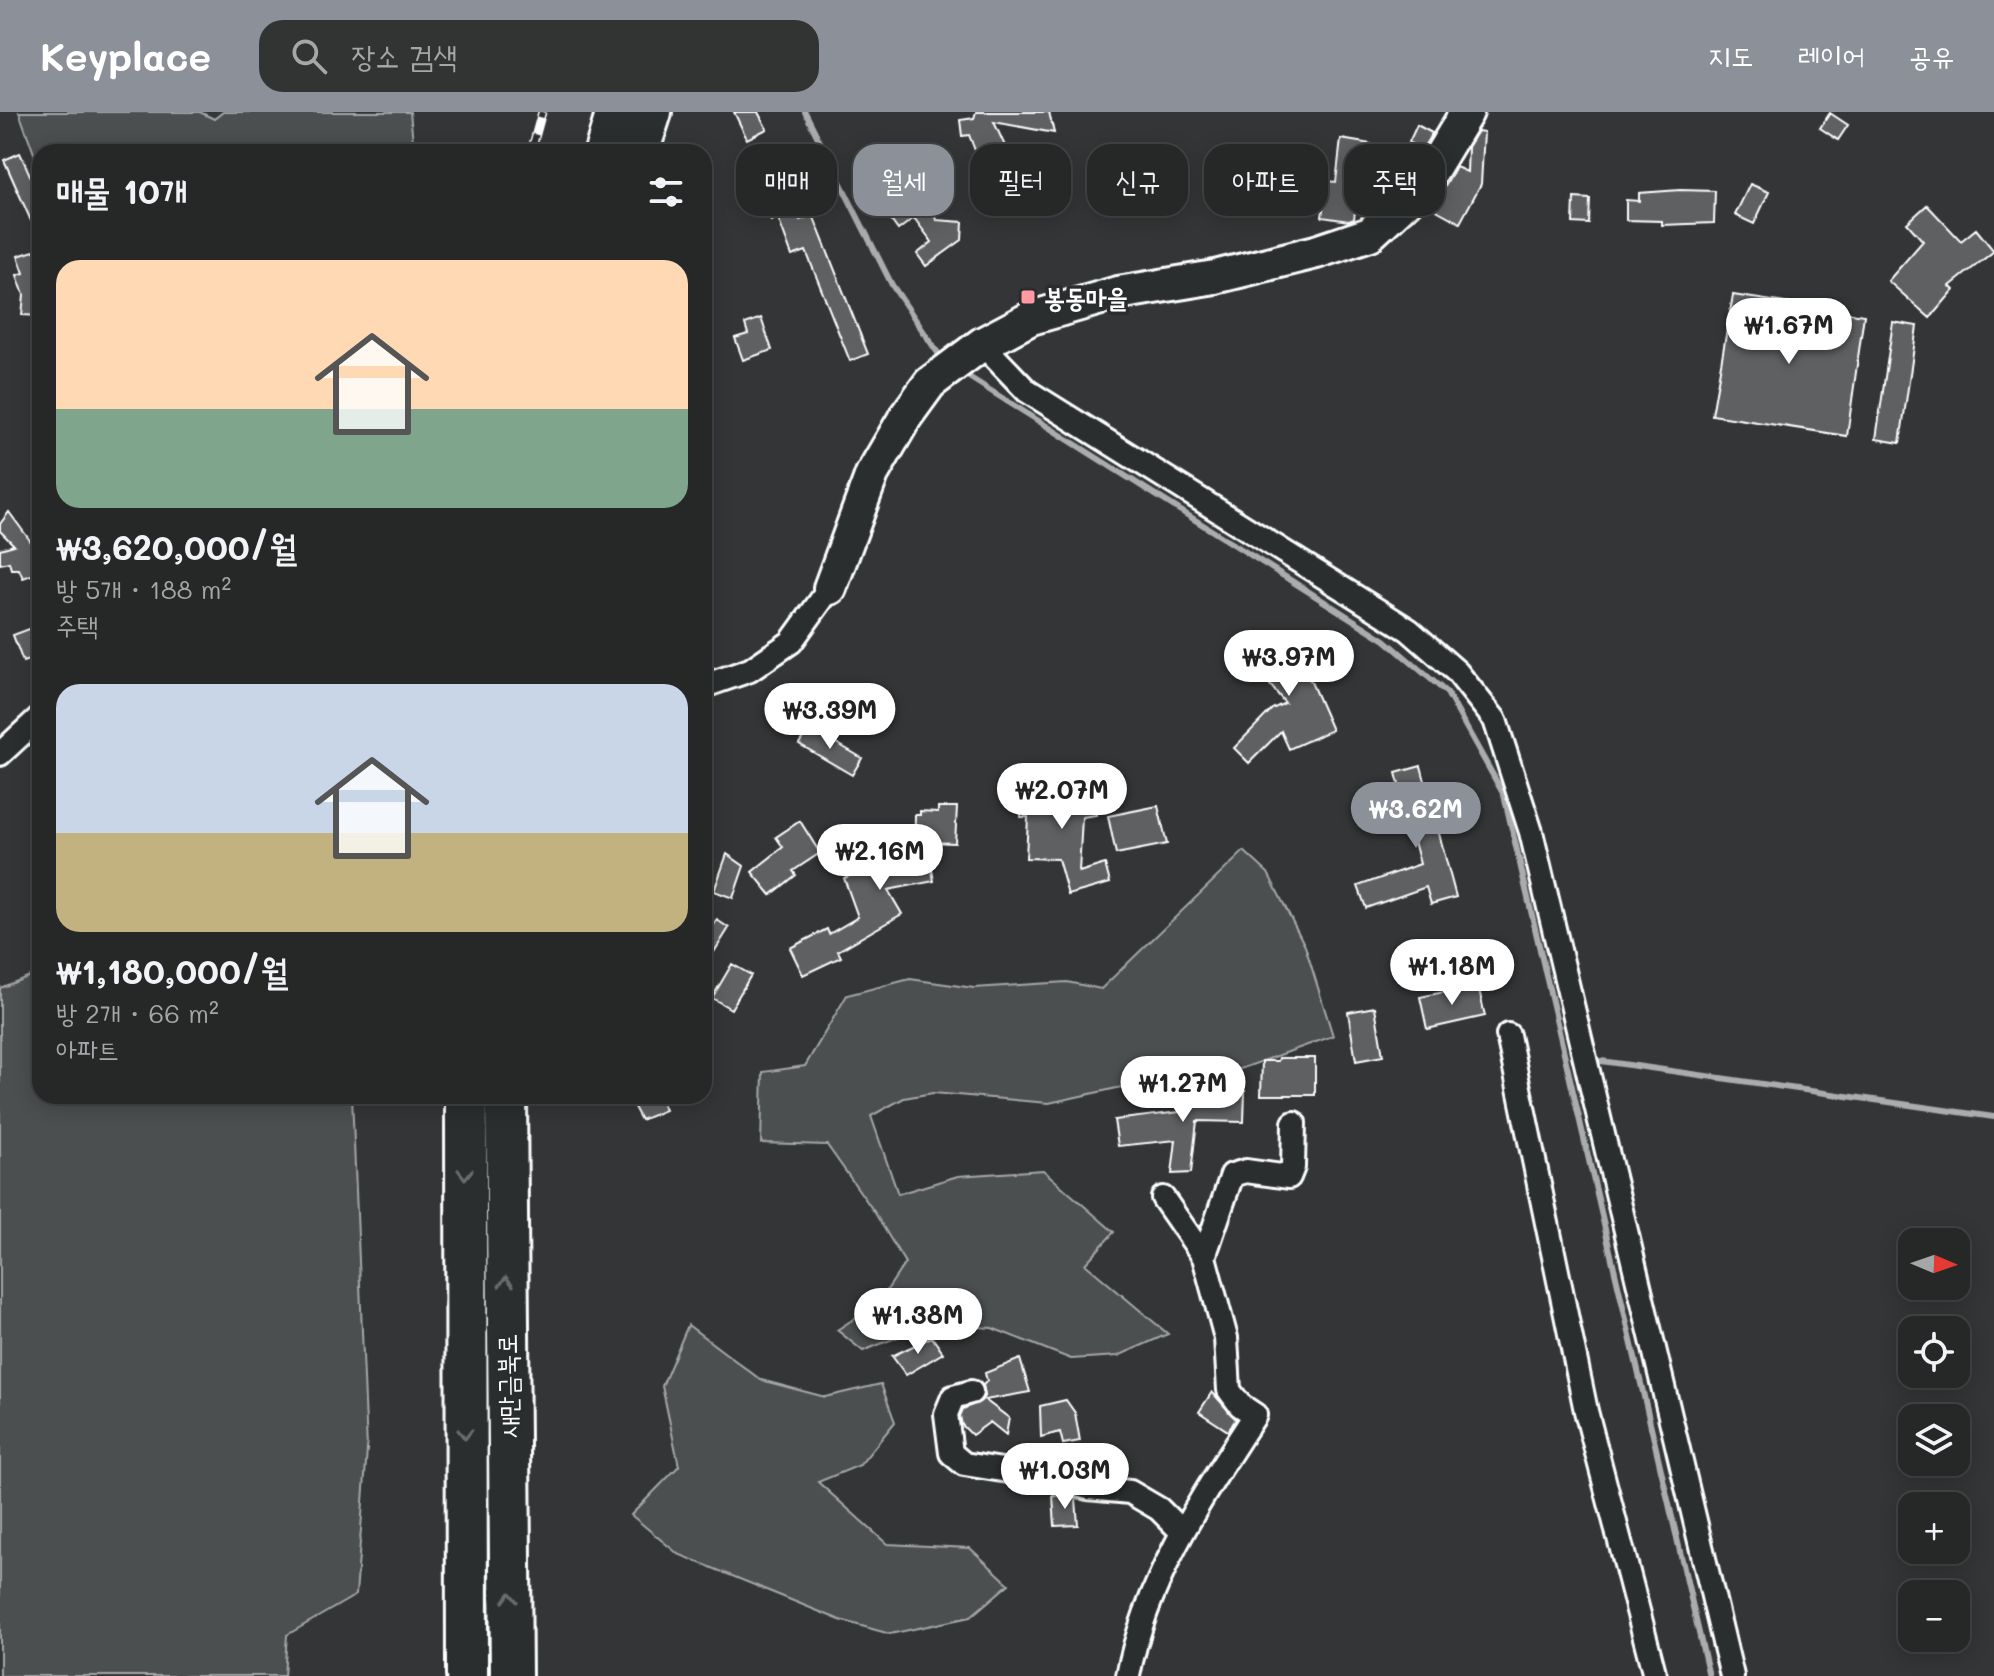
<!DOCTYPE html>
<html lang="ko">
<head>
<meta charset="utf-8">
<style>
	:root { --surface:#262828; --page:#323434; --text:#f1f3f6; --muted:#a4a6a8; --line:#424445; --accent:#8c9099 }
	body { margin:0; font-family:Mali,"Poor Story",sans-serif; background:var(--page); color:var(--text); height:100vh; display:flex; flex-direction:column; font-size:30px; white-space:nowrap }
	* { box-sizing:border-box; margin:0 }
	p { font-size:26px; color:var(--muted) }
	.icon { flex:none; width:44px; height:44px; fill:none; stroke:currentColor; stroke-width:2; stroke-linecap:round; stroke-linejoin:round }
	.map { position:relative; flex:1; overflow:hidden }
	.details { position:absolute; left:32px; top:32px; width:680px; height:960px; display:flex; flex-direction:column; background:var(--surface); border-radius:24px; box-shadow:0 4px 20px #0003,0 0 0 2px var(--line) }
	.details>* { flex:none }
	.hud { position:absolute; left:736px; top:32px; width:760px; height:72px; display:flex; gap:16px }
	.needle { width:52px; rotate:92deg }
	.tools { position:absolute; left:1898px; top:1116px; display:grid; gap:16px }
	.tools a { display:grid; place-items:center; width:72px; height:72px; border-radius:16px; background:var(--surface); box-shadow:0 4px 20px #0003,0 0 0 2px var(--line); font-size:40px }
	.price { position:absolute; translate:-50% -68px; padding:0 18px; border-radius:28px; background:#fff; color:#222; font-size:26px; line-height:52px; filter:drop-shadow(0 2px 4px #0008) }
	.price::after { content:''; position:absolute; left:50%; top:48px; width:24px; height:18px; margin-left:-12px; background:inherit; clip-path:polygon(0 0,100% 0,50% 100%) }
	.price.on { background:var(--accent); color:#fff }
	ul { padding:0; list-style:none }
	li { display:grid; align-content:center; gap:16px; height:424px; padding:0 24px }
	li span { display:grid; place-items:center; height:248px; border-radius:24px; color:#555 }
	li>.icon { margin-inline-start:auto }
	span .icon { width:144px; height:144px; fill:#fffc; stroke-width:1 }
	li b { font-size:34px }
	h2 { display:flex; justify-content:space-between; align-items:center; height:96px; padding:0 24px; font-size:34px }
	.chip { padding:0 28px; border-radius:24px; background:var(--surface); box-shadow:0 4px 20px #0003,0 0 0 2px var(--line); font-size:28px; line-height:72px }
	.chip.on { background:var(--accent); color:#fff }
	header { display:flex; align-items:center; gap:48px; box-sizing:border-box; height:112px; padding:0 40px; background:var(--accent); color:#fff }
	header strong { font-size:38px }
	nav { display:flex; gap:44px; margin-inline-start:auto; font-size:28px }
	.search { width:560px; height:72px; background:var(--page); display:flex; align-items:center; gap:20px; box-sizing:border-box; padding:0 28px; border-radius:24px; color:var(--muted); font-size:30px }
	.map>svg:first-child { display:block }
	.green { fill:#4c4f50; stroke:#a6a7a8; stroke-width:2 }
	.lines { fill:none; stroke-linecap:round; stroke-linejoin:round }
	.stream { stroke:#abacad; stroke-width:6 }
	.building { fill:#5f6162; stroke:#fff; stroke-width:2 }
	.street-casing { stroke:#fff; stroke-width:28 }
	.secondary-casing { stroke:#fff; stroke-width:38 }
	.highway-casing { stroke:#fff; stroke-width:46 }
	.street { stroke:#2a2d2e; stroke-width:22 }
	.secondary { stroke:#2a2d2e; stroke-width:32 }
	.highway { stroke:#2a2d2e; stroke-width:40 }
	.rail-casing { stroke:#fff; stroke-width:9 }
	.rail { stroke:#2a2d2e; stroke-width:6; stroke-dasharray:18; stroke-linecap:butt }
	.oneway { stroke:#6a6c6d }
	.poi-dot { fill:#ff9aa2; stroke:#2a2d2e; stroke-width:3 }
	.labels { text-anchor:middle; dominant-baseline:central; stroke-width:7; stroke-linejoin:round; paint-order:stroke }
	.poi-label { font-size:26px; font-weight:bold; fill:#fff; stroke:#2a2d2e; text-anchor:start }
	.street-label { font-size:26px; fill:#fff; stroke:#2a2d2e }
</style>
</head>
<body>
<header>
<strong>Keyplace</strong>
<div class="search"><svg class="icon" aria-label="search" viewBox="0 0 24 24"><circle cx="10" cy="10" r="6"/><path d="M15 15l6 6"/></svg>장소 검색</div>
<nav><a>지도</a><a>레이어</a><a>공유</a></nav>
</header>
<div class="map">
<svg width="1994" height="1564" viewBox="0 0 1994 1564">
	<rect width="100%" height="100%" fill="#333536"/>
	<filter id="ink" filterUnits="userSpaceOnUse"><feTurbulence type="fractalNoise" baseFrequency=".0125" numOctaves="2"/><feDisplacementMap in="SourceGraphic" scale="16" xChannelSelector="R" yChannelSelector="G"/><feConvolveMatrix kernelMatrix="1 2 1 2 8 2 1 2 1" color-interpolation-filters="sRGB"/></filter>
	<g filter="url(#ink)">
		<path class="green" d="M 19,0 L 200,0 L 214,7 L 223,0 L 410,0 L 414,40 L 40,40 L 40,58 Z
			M 1244,739 L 1268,761 L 1305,834 L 1333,924 L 1226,962 L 1149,969 L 1049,991 L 933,981 L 904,986 L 871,1004 L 898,1082 L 958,1064 L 1043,1058 L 1114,1120 L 1085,1152 L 1168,1222 L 1118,1244 L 1071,1247 L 992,1216 L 930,1212 L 863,1239 L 837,1218 L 879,1190 L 905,1151 L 875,1101 L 827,1033 L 761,1031 L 763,960 L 805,954 L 847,883 L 910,867 L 974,876 L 1067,870 L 1101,877 Z
			M 40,860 L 40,984 L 352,984 L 367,1337 L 356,1483 L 287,1523 L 284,1564 L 0,1564 L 0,876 Z
			M 688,1213 L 761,1268 L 825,1285 L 881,1272 L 895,1310 L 860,1353 L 818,1370 L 887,1432 L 970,1436 L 1009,1472 L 970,1505 L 890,1522 L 840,1508 L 678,1442 L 631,1403 L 679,1354 L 662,1274 Z"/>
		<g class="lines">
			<path class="stream" d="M 805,0 L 892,173 L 944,250
				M 961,260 L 1385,528 L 1447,581 L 1504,683 L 1709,1564
				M 1601,949 L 1994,1005"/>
		</g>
		<path class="building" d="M 734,0 L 758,0 L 767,17 L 747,27 Z
			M 976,0 L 1049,0 L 1054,21 L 994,10 L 1005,34 L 978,46 L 969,23 L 962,24 L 960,8 L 974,6 Z
			M 1830,1 L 1848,13 L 1838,28 L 1820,16 Z
			M 1417,13 L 1432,21 L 1422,38 L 1409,30 Z
			M 1478,19 L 1484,20 L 1481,72 L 1460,111 L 1433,96 L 1456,55 L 1467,60 L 1468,35 Z
			M 1341,27 L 1371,32 L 1365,70 L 1359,69 L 1354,107 L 1349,109 L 1322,105 L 1327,69 L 1336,70 Z
			M 20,41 L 40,85 L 40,129 L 4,48 Z
			M 917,45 L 936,108 L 963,110 L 962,128 L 926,154 L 917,142 L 932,130 L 914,106 L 898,118 L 877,89 L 896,76 L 888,64 Z
			M 1750,72 L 1769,80 L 1754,112 L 1735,103 Z
			M 1680,78 L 1715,79 L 1714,111 L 1662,113 L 1662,109 L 1626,108 L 1626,88 L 1639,89 L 1639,81 Z
			M 788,79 L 800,108 L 813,103 L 868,242 L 850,249 L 806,139 L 792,144 L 778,106 L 771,109 L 763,89 Z
			M 1574,86 L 1590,87 L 1589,112 L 1573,111 Z
			M 1927,93 L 1961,129 L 1976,117 L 1994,139 L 1950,174 L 1954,178 L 1930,206 L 1888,169 L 1923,129 L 1907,111 Z
			M 40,137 L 40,204 L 22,203 L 24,183 L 17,163 L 24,161 L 18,144 Z
			M 1733,183 L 1864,203 L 1847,324 L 1712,303 Z
			M 761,206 L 772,238 L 743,248 L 735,226 L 748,222 L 745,212 Z
			M 1893,210 L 1917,214 L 1900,331 L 1876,327 Z
			M 9,400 L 40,442 L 40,460 L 23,466 L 19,457 L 11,457 L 9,450 L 0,452 L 0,437 L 14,433 L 0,419 L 0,412 Z
			M 1296,515 L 1325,550 L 1308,563 L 1332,618 L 1289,637 L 1281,619 L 1249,651 L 1234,636 L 1272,597 L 1285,591 L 1256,556 L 1279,541 L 1272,533 Z
			M 32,516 L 37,530 L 40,528 L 40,544 L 23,550 L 13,523 Z
			M 809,615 L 862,646 L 852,663 L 799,632 Z
			M 1421,654 L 1456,785 L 1431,792 L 1426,775 L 1366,796 L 1358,774 L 1420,752 L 1396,661 Z
			M 1090,668 L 1096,703 L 1082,705 L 1079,760 L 1105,752 L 1110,771 L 1068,783 L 1058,747 L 1026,746 L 1028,705 L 1021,705 L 1023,674 L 1070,677 L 1069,671 Z
			M 1158,694 L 1167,732 L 1116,742 L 1108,704 Z
			M 938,695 L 957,695 L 955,731 L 927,730 L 934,769 L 888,778 L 902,802 L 838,839 L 841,845 L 803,863 L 790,836 L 827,817 L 829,822 L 858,805 L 844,766 L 878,753 L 914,746 L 915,703 L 920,703 L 920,699 L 938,700 Z
			M 800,709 L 820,741 L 793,759 L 796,763 L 771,783 L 752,760 L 783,735 L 776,725 Z
			M 727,742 L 744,754 L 733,786 L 714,779 Z
			M 717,808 L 729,816 L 704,856 L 704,828 Z
			M 732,852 L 751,863 L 731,897 L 712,886 Z
			M 1478,873 L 1485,904 L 1427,917 L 1420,885 Z
			M 1375,895 L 1383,944 L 1356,949 L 1348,900 Z
			M 1279,946 L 1315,946 L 1315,983 L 1261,983 L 1262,949 L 1278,949 Z
			M 1211,978 L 1245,979 L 1244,1010 L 1197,1009 L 1191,1061 L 1172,1062 L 1176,1028 L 1118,1034 L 1114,1008 L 1179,1000 L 1180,996 L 1183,997 L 1183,983 L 1210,984 Z
			M 628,984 L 659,984 L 665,998 L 641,1008 Z
			M 932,1225 L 943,1241 L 906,1263 L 892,1244 Z
			M 1020,1247 L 1030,1280 L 985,1288 L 1009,1306 L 1006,1323 L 990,1310 L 972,1323 L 962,1313 L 960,1304 L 963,1297 L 981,1289 L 985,1283 L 983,1273 L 987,1269 L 985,1261 Z
			M 1212,1280 L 1236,1307 L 1228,1319 L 1199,1300 Z
			M 1066,1288 L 1075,1301 L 1080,1329 L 1063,1332 L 1060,1320 L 1041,1325 L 1040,1294 Z
			M 1063,1383 L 1076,1387 L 1078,1413 L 1055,1414 L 1053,1384 Z"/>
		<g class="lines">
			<defs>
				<path id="street" d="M 982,232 L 1027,279 L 1409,518 L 1457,560 L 1495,608 L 1531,720 L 1732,1564
					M 704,574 L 750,558 L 791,530 L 830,476
					M 0,642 L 40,605
					M 1508,923 L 1586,1299 L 1655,1564
					M 1204,1145 L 1232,1063 L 1246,1059 L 1289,1065 L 1293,1055 L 1294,1011
					M 971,1280 L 953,1285 L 946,1302 L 951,1341 L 964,1352 L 1054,1366 L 1088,1376 L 1130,1380 L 1159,1397 L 1181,1419
					M 1128,1564 C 1146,1468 1203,1383 1255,1303 L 1240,1293 L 1229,1278 L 1226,1226 L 1204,1145 L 1163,1086"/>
				<path id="secondary" d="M 830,476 L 872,362 L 906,304 L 930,271 L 982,232 L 1031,206 L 1118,181 L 1215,165 L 1316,140 L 1370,122 L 1423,73 L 1467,0"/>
				<path id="highway" d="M 605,40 L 617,0
					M 638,40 L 651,0
					M 466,984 L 467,1564
					M 506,984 L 511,1564"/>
			</defs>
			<use href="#street" class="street-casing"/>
			<use href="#secondary" class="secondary-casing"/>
			<use href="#highway" class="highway-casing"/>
			<use href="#street" class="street"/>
			<use href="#secondary" class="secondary"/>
			<use href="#highway" class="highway"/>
			<defs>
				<path id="rail" d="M 531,40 L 542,0"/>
			</defs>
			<use href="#rail" class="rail-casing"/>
			<use href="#rail" class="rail"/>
		</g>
		<defs><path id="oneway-chevron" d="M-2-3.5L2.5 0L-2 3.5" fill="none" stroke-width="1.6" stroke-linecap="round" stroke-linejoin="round" transform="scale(2)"/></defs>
		<g class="oneway">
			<use href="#oneway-chevron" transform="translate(465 1062) rotate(91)"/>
			<use href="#oneway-chevron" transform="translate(506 1170) rotate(-91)"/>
			<use href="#oneway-chevron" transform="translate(465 1322) rotate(90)"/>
			<use href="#oneway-chevron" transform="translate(510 1486) rotate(-91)"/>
		</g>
	</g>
	<rect class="poi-dot" x="1020" y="177" width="16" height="16" rx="4"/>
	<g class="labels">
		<g class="poi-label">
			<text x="1044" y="185">봉동마을</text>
		</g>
		<g class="street-label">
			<text transform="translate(507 1274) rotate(-91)">새만금북로</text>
		</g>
	</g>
</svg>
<div class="tools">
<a><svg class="needle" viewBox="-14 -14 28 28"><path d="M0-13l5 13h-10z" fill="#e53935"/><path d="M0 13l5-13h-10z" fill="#a4a6a8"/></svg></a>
<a><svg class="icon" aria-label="locate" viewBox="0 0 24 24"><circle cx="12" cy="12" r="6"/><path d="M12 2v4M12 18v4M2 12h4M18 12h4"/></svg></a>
<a><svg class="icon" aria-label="layers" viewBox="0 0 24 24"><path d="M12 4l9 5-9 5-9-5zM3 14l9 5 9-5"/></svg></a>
<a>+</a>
<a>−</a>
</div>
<b class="price" style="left:1789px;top:254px">₩1.67M</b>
<b class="price" style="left:1289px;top:586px">₩3.97M</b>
<b class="price" style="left:830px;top:639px">₩3.39M</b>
<b class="price" style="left:1062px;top:719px">₩2.07M</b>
<b class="price on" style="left:1416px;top:738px">₩3.62M</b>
<b class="price" style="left:880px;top:780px">₩2.16M</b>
<b class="price" style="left:1452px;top:895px">₩1.18M</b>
<b class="price" style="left:1183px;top:1012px">₩1.27M</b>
<b class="price" style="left:918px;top:1244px">₩1.38M</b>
<b class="price" style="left:1065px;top:1399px">₩1.03M</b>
<div class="hud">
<a class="chip">매매</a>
<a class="chip on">월세</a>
<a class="chip">필터</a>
<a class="chip">신규</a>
<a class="chip">아파트</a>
<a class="chip">주택</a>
</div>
<section class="details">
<h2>매물 10개<svg class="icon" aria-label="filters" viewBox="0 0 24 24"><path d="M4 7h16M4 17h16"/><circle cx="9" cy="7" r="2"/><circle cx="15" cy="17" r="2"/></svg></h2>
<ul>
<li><span style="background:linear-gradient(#ffd9b3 60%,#7fa58c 0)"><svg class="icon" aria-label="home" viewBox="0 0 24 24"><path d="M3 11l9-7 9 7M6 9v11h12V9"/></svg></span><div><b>₩3,620,000/월</b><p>방 5개 · 188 m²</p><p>주택</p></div></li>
<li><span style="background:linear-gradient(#c9d6e8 60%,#c2b280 0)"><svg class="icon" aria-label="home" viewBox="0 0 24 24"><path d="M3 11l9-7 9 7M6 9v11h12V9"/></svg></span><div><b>₩1,180,000/월</b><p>방 2개 · 66 m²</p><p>아파트</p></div></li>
</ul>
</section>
</div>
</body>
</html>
